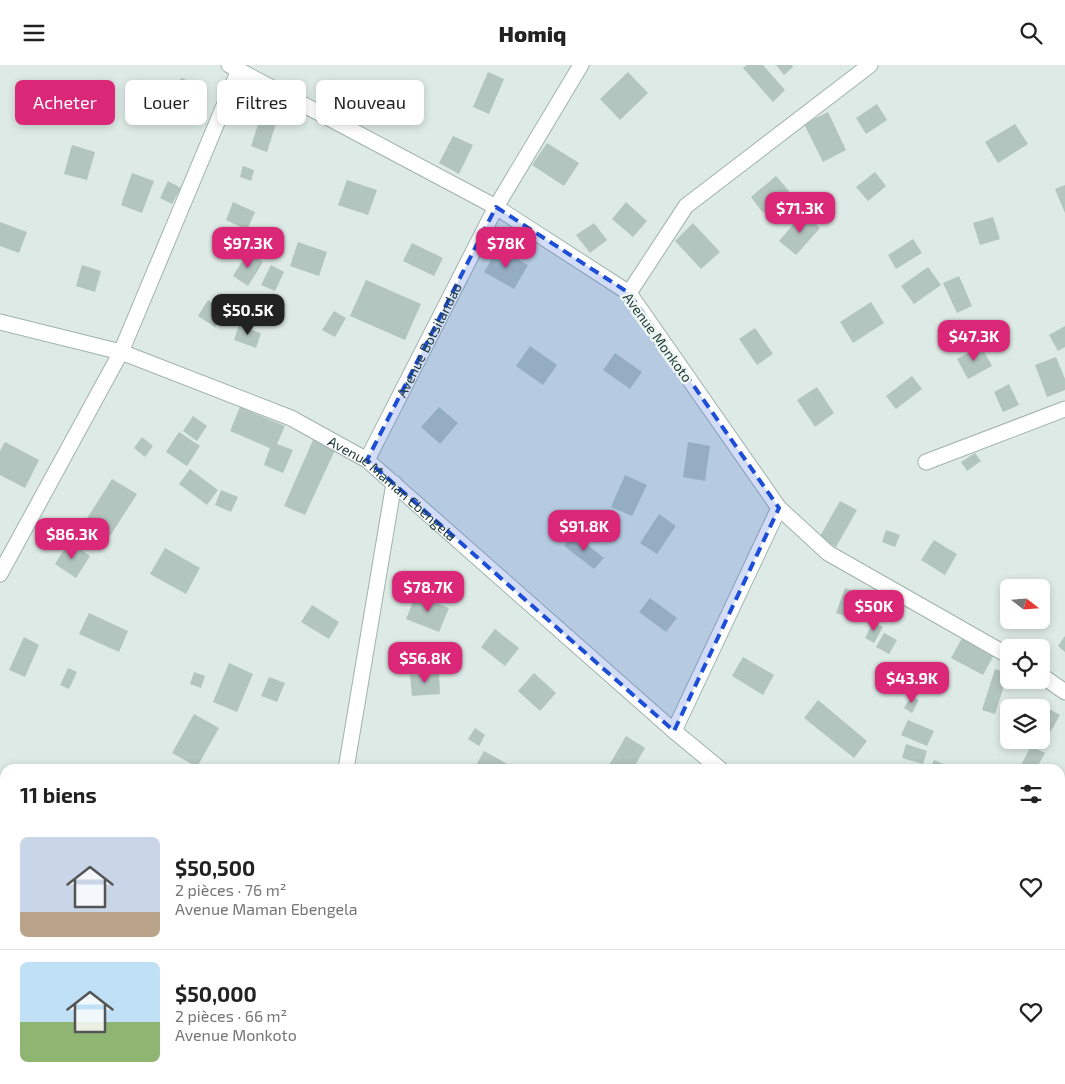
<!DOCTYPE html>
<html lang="fr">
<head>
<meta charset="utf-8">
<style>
	:root { --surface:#fff; --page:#f2f2f2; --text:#222; --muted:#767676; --line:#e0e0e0; --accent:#db2777 }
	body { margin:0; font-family:"Exo 2",sans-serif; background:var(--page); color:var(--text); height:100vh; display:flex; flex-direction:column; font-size:19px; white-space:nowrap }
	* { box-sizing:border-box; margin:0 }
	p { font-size:16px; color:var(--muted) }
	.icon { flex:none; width:28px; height:28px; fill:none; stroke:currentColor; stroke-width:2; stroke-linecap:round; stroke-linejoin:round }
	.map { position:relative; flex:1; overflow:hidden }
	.side { position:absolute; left:0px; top:699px; width:1065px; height:321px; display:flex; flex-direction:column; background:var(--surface); border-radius:15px 15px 0 0; box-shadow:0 2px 8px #0003 }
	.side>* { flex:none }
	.top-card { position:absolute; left:15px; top:15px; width:500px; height:45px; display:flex; gap:10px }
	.needle { width:32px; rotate:107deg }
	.fabs { position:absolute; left:1000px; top:514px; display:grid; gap:10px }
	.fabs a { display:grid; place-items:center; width:50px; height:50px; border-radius:8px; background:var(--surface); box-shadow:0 2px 8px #0003; font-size:25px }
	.price { position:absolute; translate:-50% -42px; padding:0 11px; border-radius:10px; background:var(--accent); color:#fff; font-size:16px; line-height:32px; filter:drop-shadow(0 1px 2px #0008) }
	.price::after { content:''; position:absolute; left:50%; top:30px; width:15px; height:11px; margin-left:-8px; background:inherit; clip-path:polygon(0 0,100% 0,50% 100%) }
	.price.on { background:#222; color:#fff }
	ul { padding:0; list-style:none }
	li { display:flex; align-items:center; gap:15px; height:125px; padding:0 20px }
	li+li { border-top:1px solid var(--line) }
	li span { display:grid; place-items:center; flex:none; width:140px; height:100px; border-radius:8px; color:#555 }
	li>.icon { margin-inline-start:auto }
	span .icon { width:60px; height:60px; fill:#fffc; stroke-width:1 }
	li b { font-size:21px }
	h2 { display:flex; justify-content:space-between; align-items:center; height:60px; padding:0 20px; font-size:21px }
	.pill { padding:0 18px; border-radius:8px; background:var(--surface); box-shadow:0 2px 8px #0003; font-size:18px; line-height:45px }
	.pill.on { background:var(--accent); color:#fff }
	header { display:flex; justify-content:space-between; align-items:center; height:65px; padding:0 20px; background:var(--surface); font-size:22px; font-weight:800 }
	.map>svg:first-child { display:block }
	.building { fill:#b3c5bf }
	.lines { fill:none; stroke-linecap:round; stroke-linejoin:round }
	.minor-casing { stroke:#a0b2ad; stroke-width:17 }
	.minor { stroke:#fff; stroke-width:15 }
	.marked { fill:#1d4ed8; fill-opacity:0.2; stroke:#1d4ed8; stroke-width:4; stroke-dasharray:10 6; stroke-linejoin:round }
	.labels { text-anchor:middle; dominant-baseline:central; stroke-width:5; stroke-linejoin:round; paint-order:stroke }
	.street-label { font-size:14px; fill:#1f3a35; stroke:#eef7f3 }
</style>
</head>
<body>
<header><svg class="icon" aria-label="menu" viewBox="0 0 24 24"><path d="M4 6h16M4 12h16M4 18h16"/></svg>Homiq<svg class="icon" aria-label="search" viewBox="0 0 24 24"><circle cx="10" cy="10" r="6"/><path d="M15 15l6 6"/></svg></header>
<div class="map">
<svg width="1065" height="1019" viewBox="0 0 1065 1019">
	<rect width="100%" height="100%" fill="#ddeae5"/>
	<path class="building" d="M 747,0 L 763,0 L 785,25 L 773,37 L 743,3 Z
		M 776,0 L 792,0 L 793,2 L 784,10 Z
		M 488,7 L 504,14 L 489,49 L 473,42 Z
		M 628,7 L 648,28 L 620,55 L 600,34 Z
		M 181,13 L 201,20 L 189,53 L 170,46 Z
		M 373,17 L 385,23 L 376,40 L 364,33 Z
		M 266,35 L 282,40 L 267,87 L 251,81 Z
		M 877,39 L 887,55 L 866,69 L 856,53 Z
		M 828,47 L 846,85 L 823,97 L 804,59 Z
		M 1015,59 L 1028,79 L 998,98 L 985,77 Z
		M 453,71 L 473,80 L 459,109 L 439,98 Z
		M 547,78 L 579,98 L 564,121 L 532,100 Z
		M 72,80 L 95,87 L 87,115 L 64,109 Z
		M 243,101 L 254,105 L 251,116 L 240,112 Z
		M 875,107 L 886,121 L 868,136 L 856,122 Z
		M 132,108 L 154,116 L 142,148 L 121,140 Z
		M 776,111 L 789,126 L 763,148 L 751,132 Z
		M 347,115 L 377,125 L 368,150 L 338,140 Z
		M 168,116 L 181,123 L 172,139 L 160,133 Z
		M 1065,120 L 1065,148 L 1055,124 Z
		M 233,137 L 255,147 L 247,165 L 226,155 Z
		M 626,137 L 647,156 L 633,172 L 612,154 Z
		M 803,148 L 820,163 L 796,190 L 779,176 Z
		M 993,152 L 1000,174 L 980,180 L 973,158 Z
		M 0,157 L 27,167 L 19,188 L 0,181 Z
		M 594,158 L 607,175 L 590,188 L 576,170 Z
		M 693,158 L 720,187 L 701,204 L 675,176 Z
		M 913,174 L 922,188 L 896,204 L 888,190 Z
		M 298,177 L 327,187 L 319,211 L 290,201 Z
		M 412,178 L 443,193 L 434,211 L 403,196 Z
		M 498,183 L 528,200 L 514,224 L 484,207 Z
		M 248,187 L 263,197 L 248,221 L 233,211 Z
		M 82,200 L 101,206 L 95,227 L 76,221 Z
		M 271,200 L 284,207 L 275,226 L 261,220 Z
		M 928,202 L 941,220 L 914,239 L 901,221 Z
		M 959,211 L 972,241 L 957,248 L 943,218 Z
		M 366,215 L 421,239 L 405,275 L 350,251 Z
		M 208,235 L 225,246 L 215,262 L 198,251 Z
		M 871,237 L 884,258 L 853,278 L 840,257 Z
		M 334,246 L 346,253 L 335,272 L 322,265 Z
		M 239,260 L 261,268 L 256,283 L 234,275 Z
		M 1065,261 L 1065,282 L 1058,286 L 1049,270 Z
		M 755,263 L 773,289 L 757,300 L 739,274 Z
		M 530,281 L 557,300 L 543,320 L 516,301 Z
		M 981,281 L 992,301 L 968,314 L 957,294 Z
		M 615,288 L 642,307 L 630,324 L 603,305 Z
		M 1056,292 L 1065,314 L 1065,325 L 1047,332 L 1035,300 Z
		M 912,311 L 922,324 L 896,344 L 886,331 Z
		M 1009,319 L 1019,340 L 1003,347 L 994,327 Z
		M 817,322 L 834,348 L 815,362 L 797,335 Z
		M 240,342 L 285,361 L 277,379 L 293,385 L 283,408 L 264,400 L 270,383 L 230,366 Z
		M 439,342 L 458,358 L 440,379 L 421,362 Z
		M 193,351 L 207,361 L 197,376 L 183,366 Z
		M 179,367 L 200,381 L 187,401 L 166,387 Z
		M 142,372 L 153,381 L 145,392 L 134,383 Z
		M 313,375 L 335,385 L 305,450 L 284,441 Z
		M 5,377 L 39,395 L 25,423 L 0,410 L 0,386 Z
		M 688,377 L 710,381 L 705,416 L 683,412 Z
		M 975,388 L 981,396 L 967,406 L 961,397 Z
		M 190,404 L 218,425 L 207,440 L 179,419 Z
		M 625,410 L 647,420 L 632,451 L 611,442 Z
		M 112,414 L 137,429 L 110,471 L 86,455 Z
		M 221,425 L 238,432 L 231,447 L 215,440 Z
		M 840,436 L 857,445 L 836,482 L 819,473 Z
		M 659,449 L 676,461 L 657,489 L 640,478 Z
		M 886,465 L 900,470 L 895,482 L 882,477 Z
		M 574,469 L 604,493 L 594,504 L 564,481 Z
		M 934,475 L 957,489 L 945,510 L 921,495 Z
		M 69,477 L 90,491 L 76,513 L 55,499 Z
		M 165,483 L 200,503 L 186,529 L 150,509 Z
		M 845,523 L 871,532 L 862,557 L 836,548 Z
		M 1041,527 L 1051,533 L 1041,550 Z
		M 416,530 L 449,543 L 439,567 L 406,554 Z
		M 650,533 L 677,553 L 666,567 L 639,547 Z
		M 312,540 L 339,557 L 329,574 L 301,557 Z
		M 89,548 L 128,566 L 119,587 L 79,569 Z
		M 1019,555 L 1038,555 L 1033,564 Z
		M 873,557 L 883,562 L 874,578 L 865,573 Z
		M 495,564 L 519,583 L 505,601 L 481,582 Z
		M 884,568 L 897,575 L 889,589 L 876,582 Z
		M 1065,571 L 1065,587 L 1058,581 Z
		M 24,572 L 39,580 L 25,612 L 9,605 Z
		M 962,573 L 994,590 L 983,610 L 951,593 Z
		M 743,592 L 774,610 L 763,630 L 732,611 Z
		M 229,598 L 253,609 L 237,647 L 213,637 Z
		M 68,603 L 77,607 L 69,624 L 60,620 Z
		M 995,604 L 1008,608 L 995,649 L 982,645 Z
		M 194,607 L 205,611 L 201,623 L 190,619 Z
		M 439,608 L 440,629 L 412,631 L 410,610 Z
		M 534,608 L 556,628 L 540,646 L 518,626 Z
		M 269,612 L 285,618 L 277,637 L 261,631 Z
		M 911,631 L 919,635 L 912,648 L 904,643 Z
		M 818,635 L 867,676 L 854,693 L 804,653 Z
		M 1044,641 L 1060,650 L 1047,673 L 1041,670 L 1041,646 Z
		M 194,649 L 219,663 L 197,702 L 172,688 Z
		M 908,655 L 934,666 L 927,681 L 901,670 Z
		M 475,663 L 485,670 L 479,681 L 468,674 Z
		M 626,671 L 645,683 L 633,704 L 607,704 Z
		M 906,679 L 927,686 L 923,699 L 902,693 Z
		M 1031,681 L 1045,688 L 1036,704 L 1019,704 Z
		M 484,686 L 511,701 L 509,704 L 474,704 Z
		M 934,695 L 955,704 L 930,704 Z
		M 5,774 L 5,802 L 0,808 L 0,780 Z
		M 1060,850 L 1065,852 L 1065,861 L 1060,874 Z
		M 1063,880 L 1065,881 L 1065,903 L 1060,901 Z
		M 26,1015 L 43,1015 L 44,1019 L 27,1019 Z
		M 178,1015 L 219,1015 L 221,1019 L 180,1019 Z
		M 240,1015 L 258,1015 L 261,1019 L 243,1019 Z
		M 910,1015 L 938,1015 L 937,1019 L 910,1019 Z"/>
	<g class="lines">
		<defs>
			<g id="minor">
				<path d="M 229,0 L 496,142 L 629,228 L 779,443 L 828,488 L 1009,591"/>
				<path d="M 629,228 L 686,141 L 870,0"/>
				<path id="s1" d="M 0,257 L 121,287 L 291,353 L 367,395 L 674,666 L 720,704"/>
				<path id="s2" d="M 367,395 L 496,142 L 581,0"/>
				<path d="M 926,397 L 1065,344"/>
				<path d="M 0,509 L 121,287 L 239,5"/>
				<path d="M 1041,610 L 1065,627"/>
				<path d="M 674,666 L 779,443"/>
				<path d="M 346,704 L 394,418"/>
				<path d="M 1060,758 L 1065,746"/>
				<path d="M 1060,931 L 1065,932"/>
				<path d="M 324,1019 L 324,1015"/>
				<path d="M 821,1019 L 821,1015"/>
				<path d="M 977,1019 L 978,1015"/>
			</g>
		</defs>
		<use href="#minor" class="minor-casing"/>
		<use href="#minor" class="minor"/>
	</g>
	<path class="marked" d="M 496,142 L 629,228 L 779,443 L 674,666 L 367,395 Z"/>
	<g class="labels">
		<g class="street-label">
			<text transform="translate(658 272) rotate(54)">Avenue Monkoto</text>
			<text stroke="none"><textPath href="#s2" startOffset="135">Avenue Botsilandao</textPath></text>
			<text stroke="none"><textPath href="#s1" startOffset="431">Avenue Maman Ebengela</textPath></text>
		</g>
	</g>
</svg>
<div class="fabs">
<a><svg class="needle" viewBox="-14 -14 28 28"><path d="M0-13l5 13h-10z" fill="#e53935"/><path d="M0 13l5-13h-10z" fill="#767676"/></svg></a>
<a><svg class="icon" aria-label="locate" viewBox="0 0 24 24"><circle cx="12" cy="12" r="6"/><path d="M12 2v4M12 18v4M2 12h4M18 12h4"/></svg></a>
<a><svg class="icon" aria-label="layers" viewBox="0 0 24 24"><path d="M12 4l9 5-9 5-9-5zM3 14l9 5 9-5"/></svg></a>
</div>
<b class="price" style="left:800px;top:169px">$71.3K</b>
<b class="price" style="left:248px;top:204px">$97.3K</b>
<b class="price" style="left:506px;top:204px">$78K</b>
<b class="price on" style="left:248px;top:271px">$50.5K</b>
<b class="price" style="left:974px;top:297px">$47.3K</b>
<b class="price" style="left:584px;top:487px">$91.8K</b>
<b class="price" style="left:72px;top:495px">$86.3K</b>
<b class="price" style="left:428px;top:548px">$78.7K</b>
<b class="price" style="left:874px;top:567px">$50K</b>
<b class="price" style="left:425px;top:619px">$56.8K</b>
<b class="price" style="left:912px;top:639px">$43.9K</b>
<div class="top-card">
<a class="pill on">Acheter</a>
<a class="pill">Louer</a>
<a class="pill">Filtres</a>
<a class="pill">Nouveau</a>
</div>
<section class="side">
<h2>11 biens<svg class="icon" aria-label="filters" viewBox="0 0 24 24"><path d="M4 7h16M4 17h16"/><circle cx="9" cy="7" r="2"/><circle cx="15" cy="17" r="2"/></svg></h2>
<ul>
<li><span style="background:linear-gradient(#c9d6e8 75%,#b9a48a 0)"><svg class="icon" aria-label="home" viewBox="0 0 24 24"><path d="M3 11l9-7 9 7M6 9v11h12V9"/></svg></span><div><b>$50,500</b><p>2 pièces · 76 m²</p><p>Avenue Maman Ebengela</p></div><svg class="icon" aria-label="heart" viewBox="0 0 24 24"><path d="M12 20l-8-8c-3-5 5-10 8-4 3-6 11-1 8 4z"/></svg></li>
<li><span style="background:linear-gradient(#bfe0f5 60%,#8fb573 0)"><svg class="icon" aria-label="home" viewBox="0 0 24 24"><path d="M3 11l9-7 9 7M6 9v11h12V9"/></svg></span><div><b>$50,000</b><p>2 pièces · 66 m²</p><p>Avenue Monkoto</p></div><svg class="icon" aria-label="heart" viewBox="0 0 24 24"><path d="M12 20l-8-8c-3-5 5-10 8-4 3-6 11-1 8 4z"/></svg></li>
</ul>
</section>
</div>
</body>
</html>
